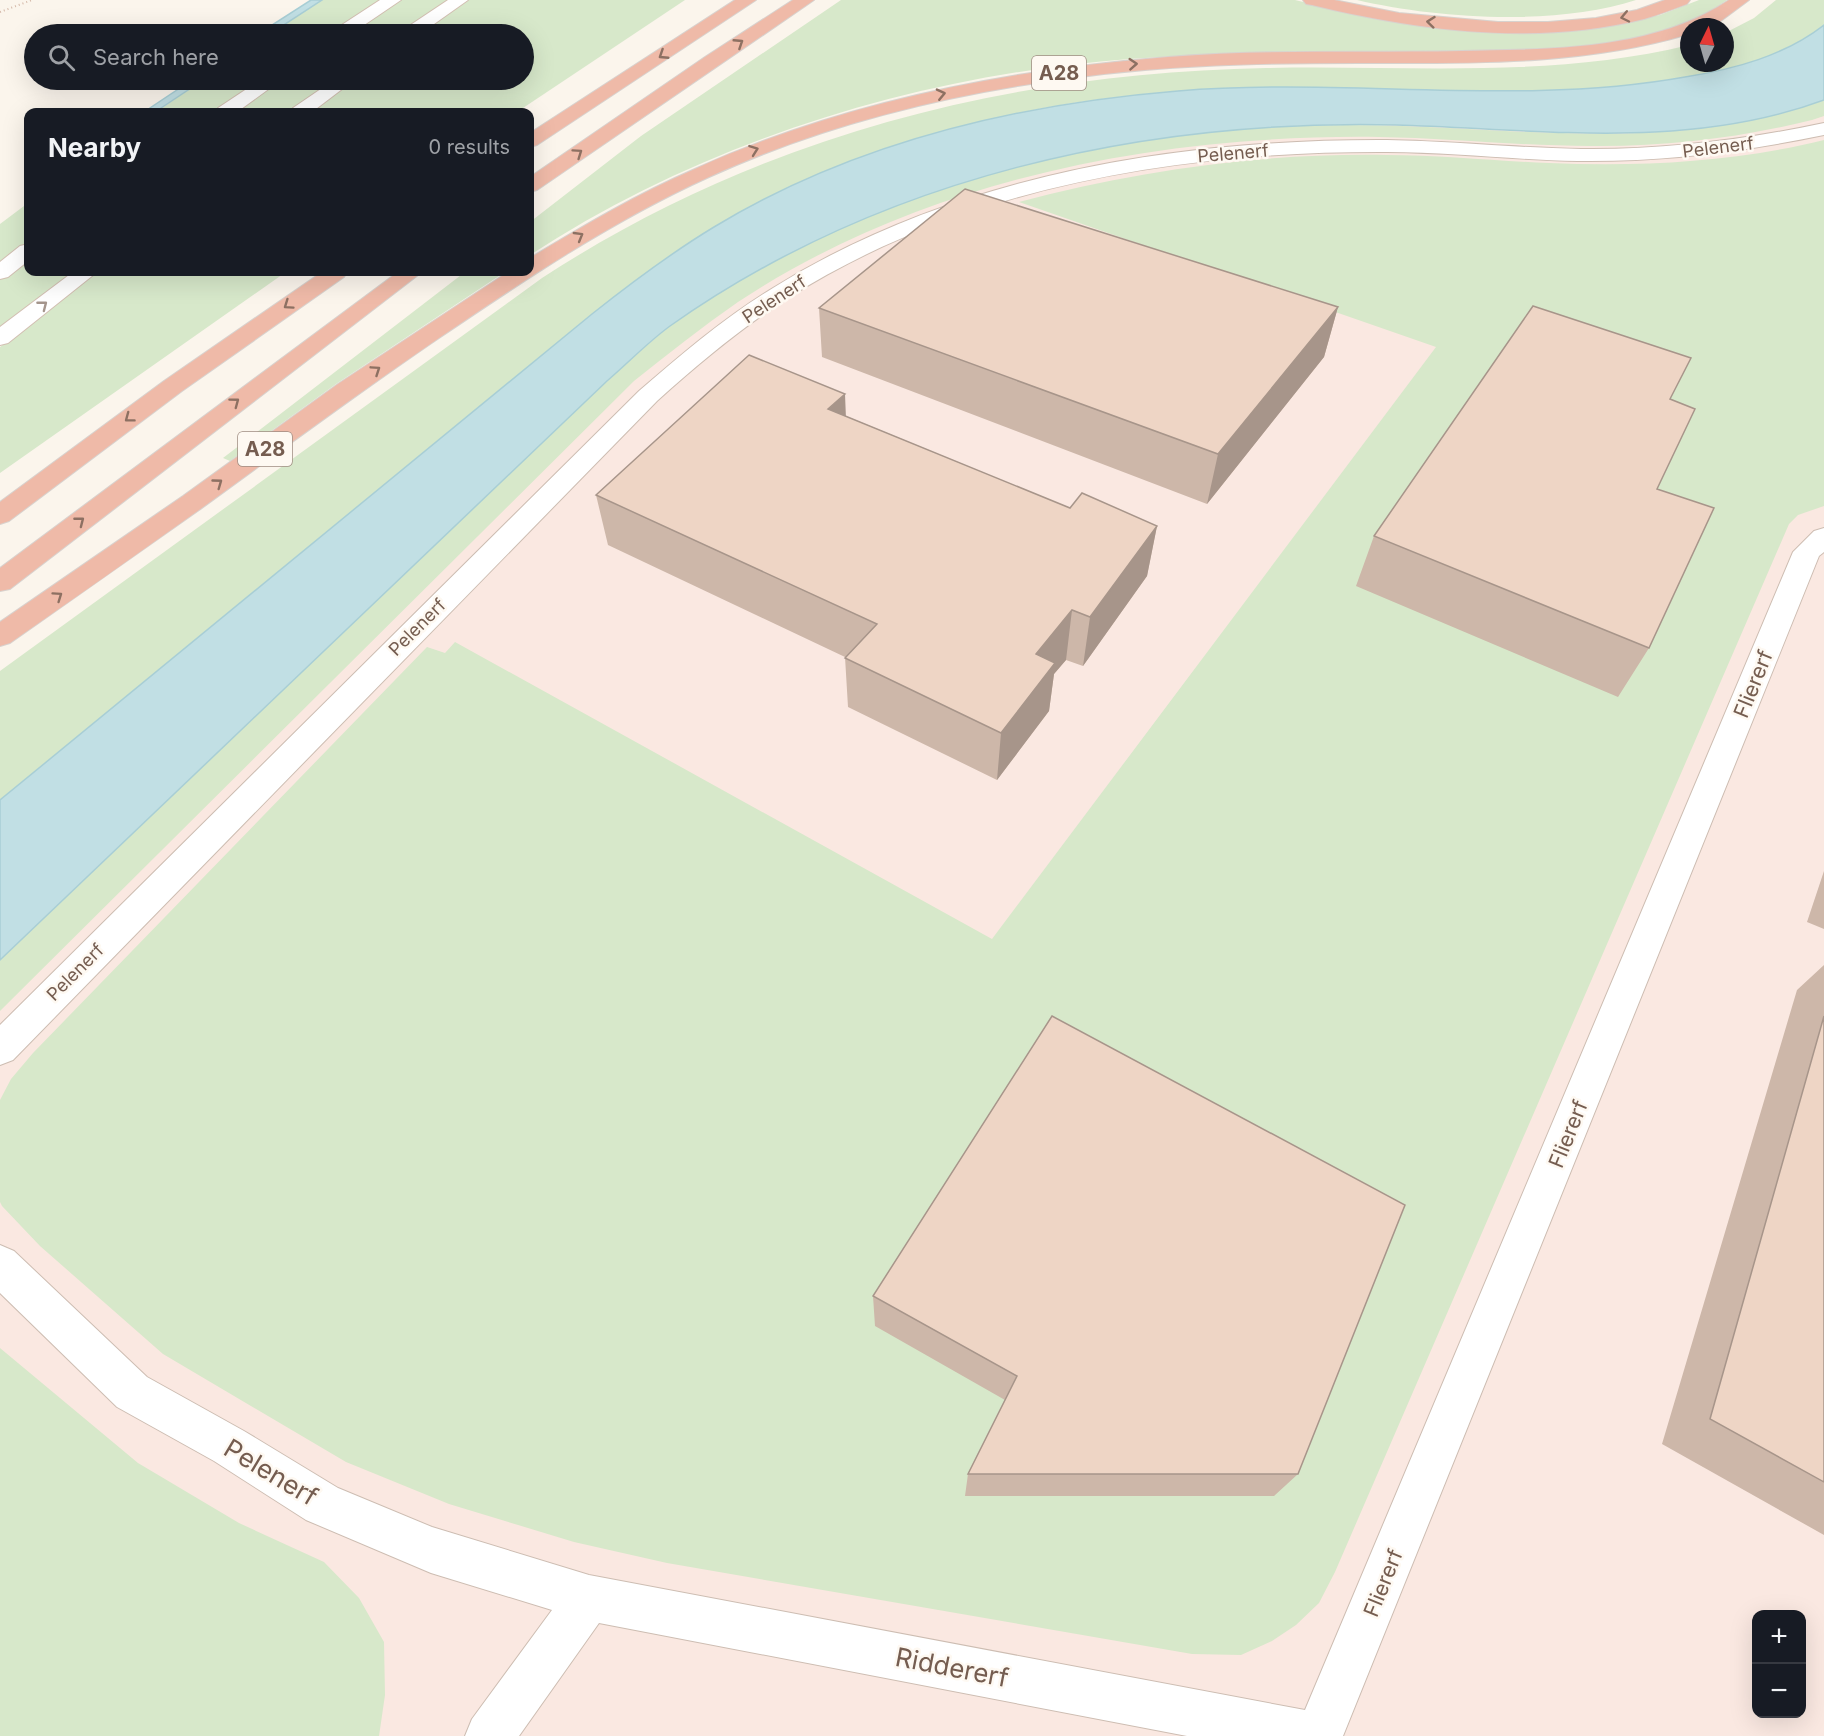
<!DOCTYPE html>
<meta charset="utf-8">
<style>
body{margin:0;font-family:Inter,sans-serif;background:#242831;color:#f1f3f6}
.controls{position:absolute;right:18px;bottom:18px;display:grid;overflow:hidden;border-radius:12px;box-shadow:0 6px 24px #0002}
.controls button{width:54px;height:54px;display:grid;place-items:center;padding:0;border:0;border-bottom:2px solid #363941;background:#171b24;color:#f1f3f6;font:30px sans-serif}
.compass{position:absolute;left:1680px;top:18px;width:54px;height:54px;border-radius:50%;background:#171b24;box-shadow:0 6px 24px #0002;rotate:5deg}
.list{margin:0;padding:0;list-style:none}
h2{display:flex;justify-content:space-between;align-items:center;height:78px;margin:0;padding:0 24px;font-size:26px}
h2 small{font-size:20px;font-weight:400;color:#9ea1a6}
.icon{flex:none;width:33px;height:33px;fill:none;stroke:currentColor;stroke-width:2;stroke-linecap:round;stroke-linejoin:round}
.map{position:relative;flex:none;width:1824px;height:1736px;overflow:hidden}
.search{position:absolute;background:#171b24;box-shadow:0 6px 24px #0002;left:24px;top:24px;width:510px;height:66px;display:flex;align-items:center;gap:15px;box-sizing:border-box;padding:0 21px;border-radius:33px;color:#9ea1a6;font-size:22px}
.panel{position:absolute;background:#171b24;box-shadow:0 6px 24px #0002;left:24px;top:108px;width:510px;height:168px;border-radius:12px}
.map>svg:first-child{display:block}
.commercial{fill:#fae8e1;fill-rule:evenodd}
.green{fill:#d7e8ca}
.water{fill:#c1dfe4;stroke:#a8ced5;stroke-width:1.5}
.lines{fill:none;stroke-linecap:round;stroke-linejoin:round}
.minor-casing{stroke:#cdbdb2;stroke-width:2}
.secondary-casing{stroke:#d2bfb2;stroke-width:2}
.motorway-casing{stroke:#d8d2ce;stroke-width:2}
.path{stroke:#d4b8a8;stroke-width:2;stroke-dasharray:1 3;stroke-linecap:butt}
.minor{fill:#fff;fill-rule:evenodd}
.secondary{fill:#fff;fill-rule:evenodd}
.motorway{fill:#efbaa8;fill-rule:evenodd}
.wall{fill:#cdb7a9}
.shaded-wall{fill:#a7958a}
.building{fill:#eed5c5;stroke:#a7958a;stroke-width:1.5}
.oneway{stroke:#8d7062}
.oneway2{stroke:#a5968d}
.labels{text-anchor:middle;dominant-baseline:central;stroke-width:5;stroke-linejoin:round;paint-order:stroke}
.far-street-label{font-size:18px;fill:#755d50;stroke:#fef9f2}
.shield{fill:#fef9f2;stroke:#9e8c81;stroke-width:1.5}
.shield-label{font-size:20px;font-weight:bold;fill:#755d50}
.street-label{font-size:21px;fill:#755d50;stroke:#fef9f2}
.near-street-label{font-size:26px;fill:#755d50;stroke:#fef9f2}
</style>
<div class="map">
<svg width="1824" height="1736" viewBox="0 0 1824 1736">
<rect width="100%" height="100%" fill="#fbf5ec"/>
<path class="commercial" d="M1824,83V1736H0V892L532,413L955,167ZM1756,1614H1802V1714H1756Z"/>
<path class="green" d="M322,0H382L330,34H270Z
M401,0H449L399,34H348Z
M469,0H685L517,112H308L355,80H524V34H418Z
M841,0H1295L1374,19L1451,29L1490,32L1600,27L1660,15L1699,0H1727C1648,59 1493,51 1398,52C1309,54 1219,53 1129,59C920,75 706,140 530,255V222L641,136Z
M1357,0H1636C1556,26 1438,19 1357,0Z
M1776,0H1824V25C1711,112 1466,90 1328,88C1262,87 1193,88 1127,96C1082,101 1036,108 992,119C949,130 906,149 863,164C831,175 795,183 765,199C703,230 647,272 592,314L0,800V671L542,278C760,136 1007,73 1266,68C1407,65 1551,79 1689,45V63H1725V33L1754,18Z
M203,80H263L214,112H156Z
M282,80H334L288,112H234Z
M1824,100V116L1812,120C1739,138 1665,147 1590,146C1520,146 1449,138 1379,137C1159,134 924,179 738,302C702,327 668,354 634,381L0,1011V960C139,828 277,695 416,562C472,508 528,454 586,401C612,377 638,352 665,330C706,297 764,264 811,241C922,187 1046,155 1168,137C1244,126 1324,123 1402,126C1542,131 1689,150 1824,100Z
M1824,140V506L1798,515L1789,524L1335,1572L1319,1603L1296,1625L1272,1641L1241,1655L1192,1654L667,1563L574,1542L449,1504L346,1462L163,1354L40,1246L2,1206L0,1202V1100L11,1079L33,1053L427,647L445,653L455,642L992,939L1436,347L1019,202C1139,170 1262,153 1386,155C1441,155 1495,161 1549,163C1641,167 1735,162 1824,140Z
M28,203V243L0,263V224Z
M28,259V272H73L0,327V280Z
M97,272H286L0,473V347Z
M465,272H505L336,384L230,461L223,458Z
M0,1348L138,1463L239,1523L324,1562L359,1598L384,1642L385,1695L379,1736H0Z"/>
<path class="water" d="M311,0H322L270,34H258Z
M1824,25V100C1687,151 1539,129 1396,125C1142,119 881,177 670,326C648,342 628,363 607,381L0,960V800L592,314C631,283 671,253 714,227C853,143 1017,104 1178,91C1347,77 1518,107 1685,77C1735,69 1784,56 1824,25Z
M192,80H203L155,112H144Z"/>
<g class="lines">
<defs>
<path id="minor" d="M1824,123V135C1743,152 1661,162 1578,161C1515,160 1451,152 1387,152C1181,151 964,186 788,298C741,328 698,364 657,401L13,1060L0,1065V1025L639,391C682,354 725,317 773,288C954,175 1177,139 1387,140C1452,141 1517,148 1581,149C1663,150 1744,140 1824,123Z
M1824,528V552L1819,556L1343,1736H1187L599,1623L519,1736H465L472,1719L552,1610L431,1573L306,1520L214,1461L117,1407L0,1293V1245L14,1251L147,1377L244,1431L338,1488L432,1527L589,1575L1305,1710L1793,552L1814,531Z"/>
<path id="secondary" d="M380,0H401L351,34H332L334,30Z
M448,0H468L420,34H401L403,30Z
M260,80H281L237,112H216L218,108Z
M334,80H354L312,112H291L293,108Z
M28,244V261L8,277L0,279V262L20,246Z
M73,272H97L8,343L0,345V327Z"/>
<path id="motorway" d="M735,0H756L537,145L530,147V133Z
M793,0H814L537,190L530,192V177L705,57Z
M1303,0H1334L1399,13L1498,22H1548L1596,18L1637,10L1665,0H1690L1687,4C1673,9 1658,15 1644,19C1535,46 1420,31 1312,5L1306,4Z
M1729,0H1749L1718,23L1707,27H1689V34C1582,66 1469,63 1359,63C1263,63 1168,65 1073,78C948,94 823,125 709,177C612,221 526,279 439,338C358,393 279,452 199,510C136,555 73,599 10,643L0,646V622L183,496L338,384L508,272H530V258C583,226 637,194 695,169C843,102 1006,70 1168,57C1266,49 1364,53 1462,51C1550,49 1653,51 1729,0Z
M322,272H347L344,277L182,391L9,521L0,524V502L164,381Z
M398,272H422L10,589L0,591V568Z"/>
</defs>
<use href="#minor" class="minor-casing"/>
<use href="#secondary" class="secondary-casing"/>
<use href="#motorway" class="motorway-casing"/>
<path class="path" d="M0,12L32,0"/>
<use href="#minor" class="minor"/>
<use href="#secondary" class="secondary"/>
<use href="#motorway" class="motorway"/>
</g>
<path class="wall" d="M1338,307L1324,357L1207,504L822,357L819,308Z
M1670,399L1657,489L1649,648L1618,697L1356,586L1374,536Z
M846,416L1070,508L1157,526L1147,576L1083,666L1066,660L1054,674L1049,711L997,780L848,707L845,657L608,545L596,495Z
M1824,871V929L1807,922Z
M1824,965V1535L1662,1444L1797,990Z
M873,1296L1298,1474L1274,1496H965L968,1474L1005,1400L875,1326Z"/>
<path class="shaded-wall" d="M1338,307L1324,357L1207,504L1218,454Z
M845,394L847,444L828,409Z
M1157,526L1147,576L1083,666L1090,617Z
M1072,610L1066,660L1054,674L1049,711L997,780L1001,733L1036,654Z"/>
<path class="building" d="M965,189L1338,307L1218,454L819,308Z
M1533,306L1691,358L1670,399L1695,409L1657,489L1714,508L1649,648L1374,536Z
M749,355L845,394L828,409L1070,508L1082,493L1157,526L1090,617L1072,610L1036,654L1055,663L1001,733L845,658L877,624L596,495Z
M1052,1016L1405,1205L1298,1474H968L1017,1376L873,1296Z
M1824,1016V1482L1710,1419Z"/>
<defs><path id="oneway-chevron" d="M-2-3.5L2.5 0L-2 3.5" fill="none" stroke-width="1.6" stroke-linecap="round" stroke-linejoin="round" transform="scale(1.5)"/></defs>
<g class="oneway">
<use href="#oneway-chevron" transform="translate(1625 17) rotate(168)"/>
<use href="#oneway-chevron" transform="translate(1431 22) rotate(-174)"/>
<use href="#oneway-chevron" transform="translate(739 43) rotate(-33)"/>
<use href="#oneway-chevron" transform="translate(663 55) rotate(147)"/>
<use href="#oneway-chevron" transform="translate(1133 64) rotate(-4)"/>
<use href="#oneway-chevron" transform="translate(941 94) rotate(-13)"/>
<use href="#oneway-chevron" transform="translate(754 150) rotate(-20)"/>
<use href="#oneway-chevron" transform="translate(578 153) rotate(-35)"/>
<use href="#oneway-chevron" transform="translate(579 236) rotate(-30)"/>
<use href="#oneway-chevron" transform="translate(288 305) rotate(145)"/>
<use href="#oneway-chevron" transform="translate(376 370) rotate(-34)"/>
<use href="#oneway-chevron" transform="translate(235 402) rotate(-37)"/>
<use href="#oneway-chevron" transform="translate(129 418) rotate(143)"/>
<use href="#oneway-chevron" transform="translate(218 483) rotate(-36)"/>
<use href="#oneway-chevron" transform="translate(80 521) rotate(-38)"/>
<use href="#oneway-chevron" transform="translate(58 596) rotate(-35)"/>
</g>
<use class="oneway2" href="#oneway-chevron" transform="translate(43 305) rotate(-38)"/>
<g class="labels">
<g class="far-street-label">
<text transform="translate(1718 147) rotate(-7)">Pelenerf</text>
<text transform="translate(1233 153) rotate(-5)">Pelenerf</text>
<text transform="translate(774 299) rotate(-33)">Pelenerf</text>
<text transform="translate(417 627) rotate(-45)">Pelenerf</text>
<text transform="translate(75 972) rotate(-45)">Pelenerf</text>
</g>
<g class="shield">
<rect x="1032" y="56" width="54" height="34" rx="4.5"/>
<rect x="238" y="432" width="54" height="34" rx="4.5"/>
</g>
<g class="shield-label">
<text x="1059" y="73">A28</text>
<text x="265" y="449">A28</text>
</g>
<g class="street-label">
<text transform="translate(1753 684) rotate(-68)">Fliererf</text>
<text transform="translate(1568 1134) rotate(-68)">Fliererf</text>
<text transform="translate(1383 1583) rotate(-68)">Fliererf</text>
</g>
<g class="near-street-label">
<text transform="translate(271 1472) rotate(31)">Pelenerf</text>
<text transform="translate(952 1667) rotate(11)">Riddererf</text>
</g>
</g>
</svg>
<div class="controls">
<button>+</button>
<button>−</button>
</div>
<svg class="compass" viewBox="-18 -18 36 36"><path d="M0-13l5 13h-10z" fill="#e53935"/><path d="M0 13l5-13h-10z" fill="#9ea1a6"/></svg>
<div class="search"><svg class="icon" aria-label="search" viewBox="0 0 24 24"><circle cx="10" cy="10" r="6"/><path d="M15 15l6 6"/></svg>Search here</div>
<section class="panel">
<h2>Nearby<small>0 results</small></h2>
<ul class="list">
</ul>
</section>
</div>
